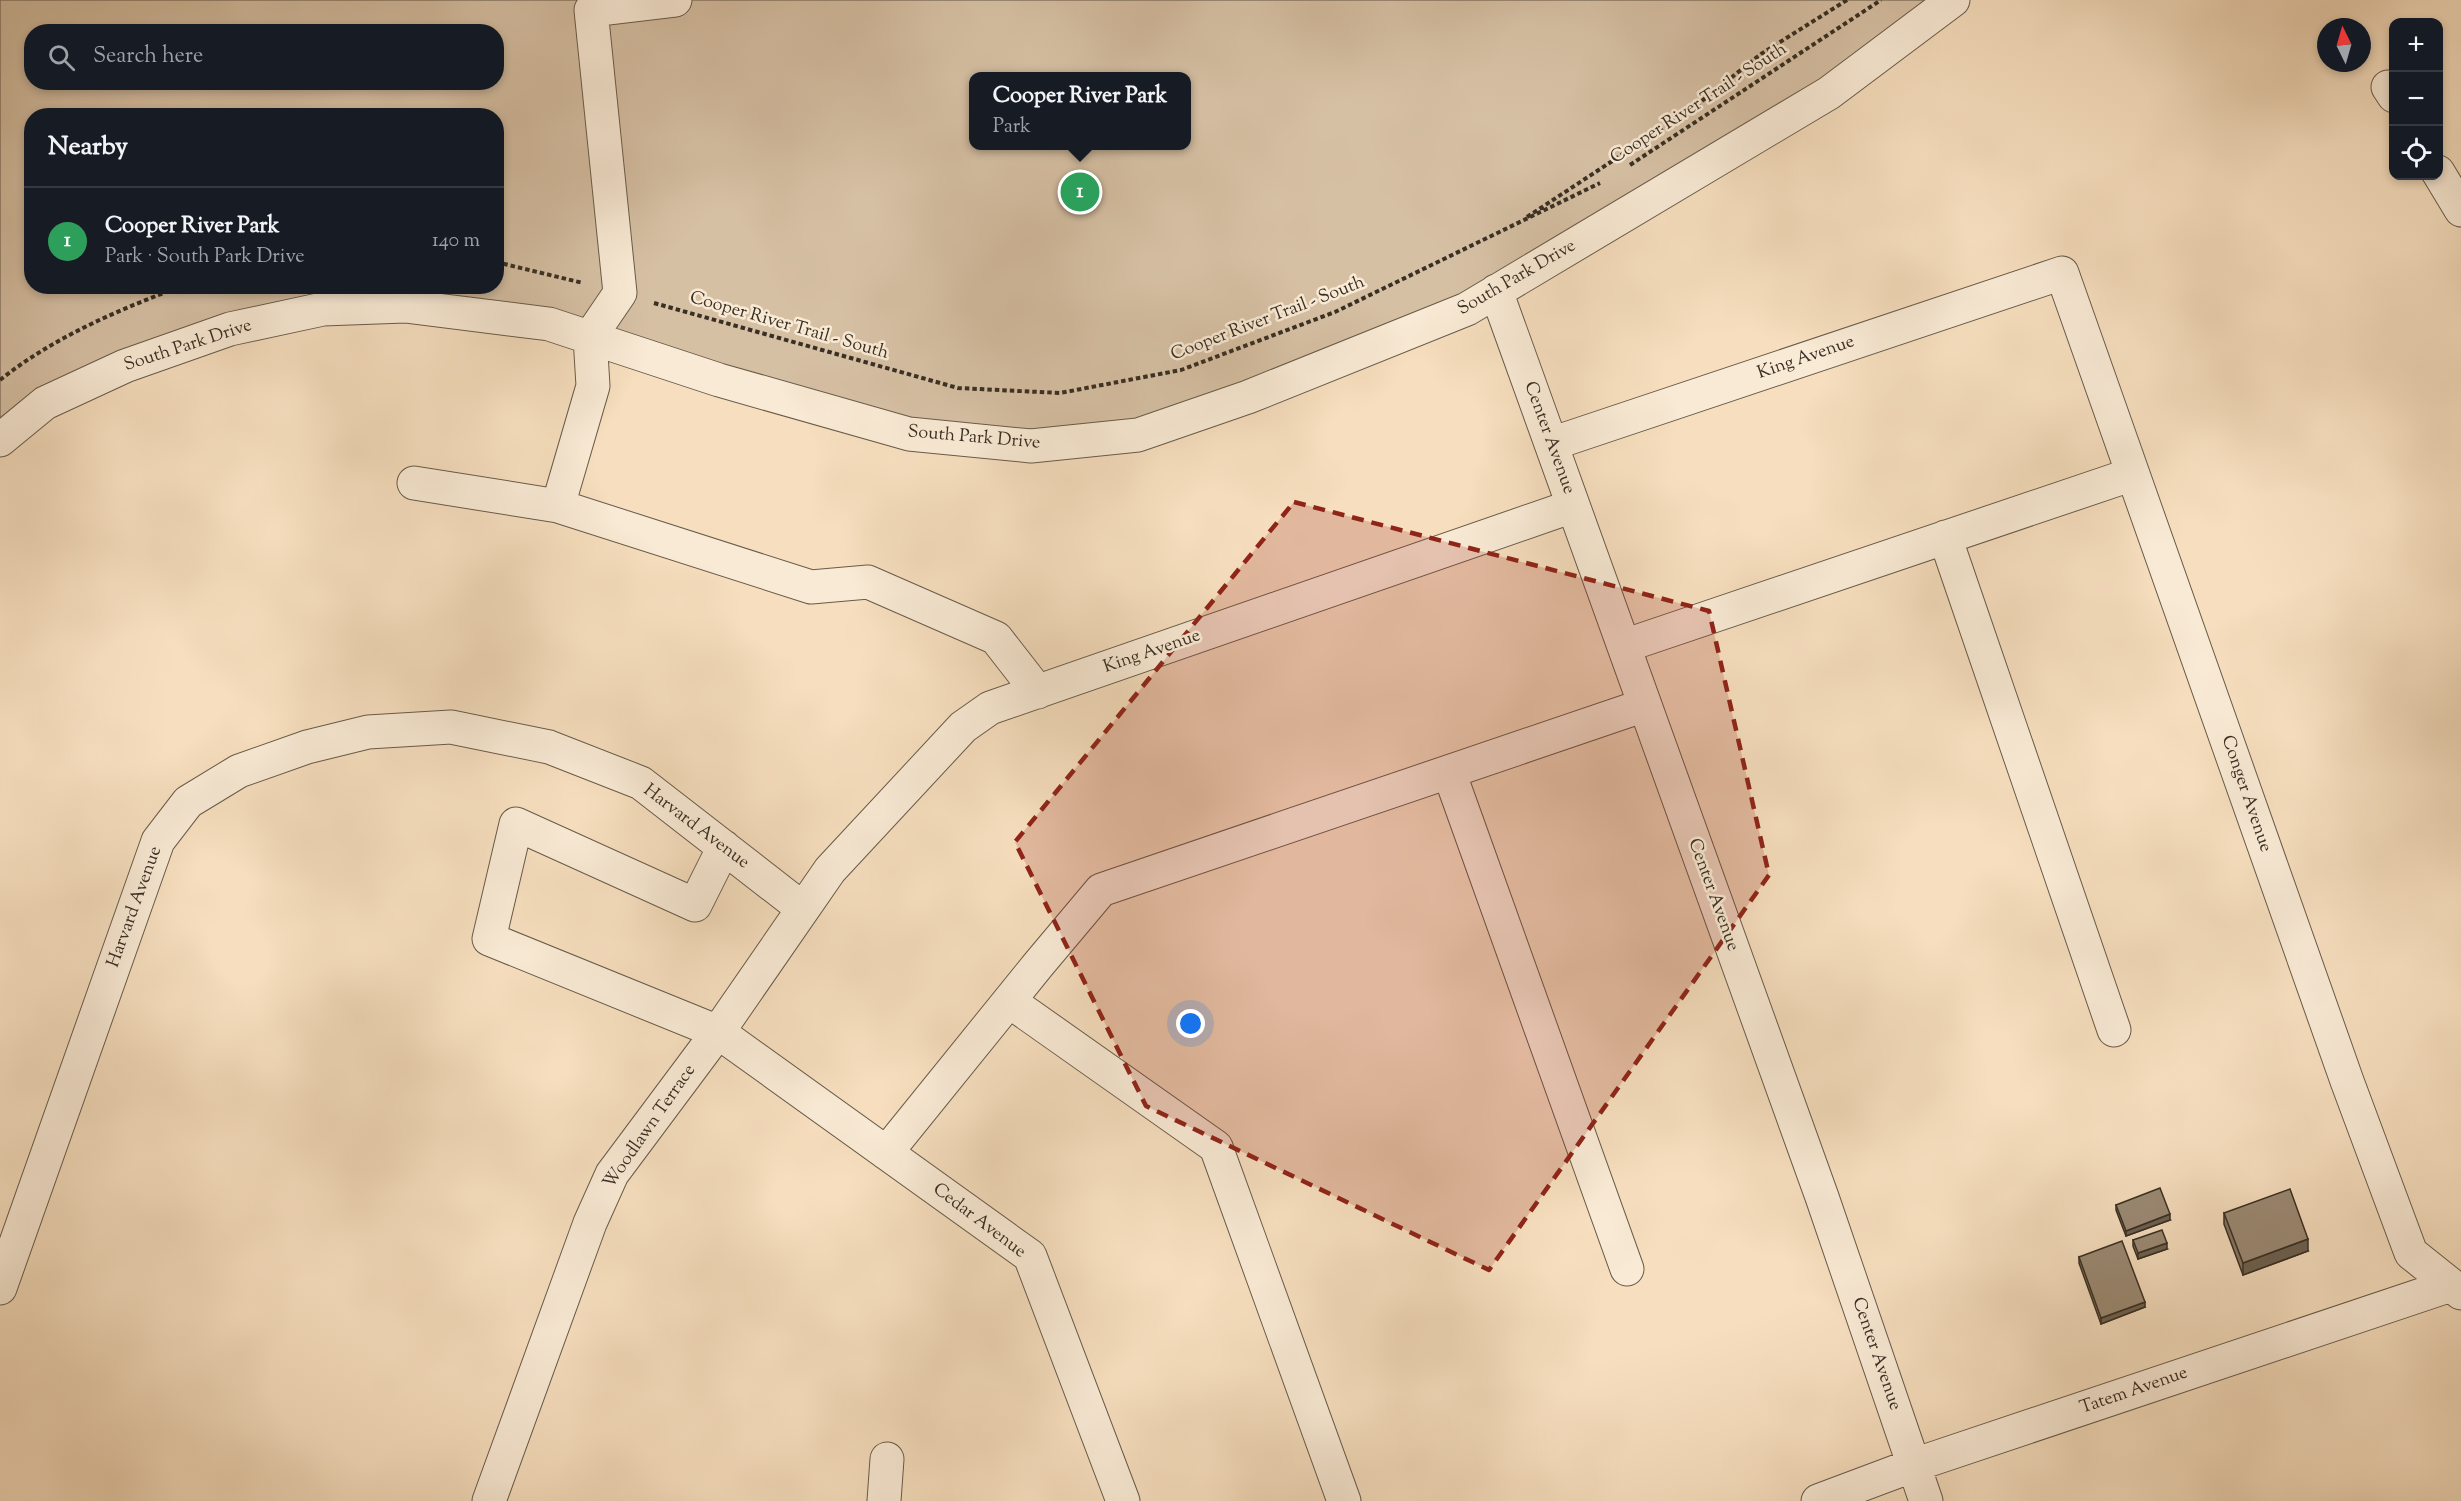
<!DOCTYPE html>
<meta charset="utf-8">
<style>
body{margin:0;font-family:"Sorts Mill Goudy",serif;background:#20242c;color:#f1f3f6}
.controls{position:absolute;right:18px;top:18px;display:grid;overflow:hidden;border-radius:12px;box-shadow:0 3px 9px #0003}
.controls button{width:54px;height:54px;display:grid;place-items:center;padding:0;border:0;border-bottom:2px solid #363941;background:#171b24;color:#f1f3f6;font:30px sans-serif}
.compass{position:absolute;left:2317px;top:18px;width:54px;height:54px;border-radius:50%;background:#171b24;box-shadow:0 3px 9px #0003;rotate:355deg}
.you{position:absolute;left:1191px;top:1024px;width:21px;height:21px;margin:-15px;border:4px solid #fff;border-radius:50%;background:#1a73e8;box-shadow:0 0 0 9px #1a73e833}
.badge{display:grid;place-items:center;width:39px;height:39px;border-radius:50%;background:#c59692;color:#fff;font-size:20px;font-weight:700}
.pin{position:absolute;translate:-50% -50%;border:3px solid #fff;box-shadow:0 2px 6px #0006}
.popup{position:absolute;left:969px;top:72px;width:222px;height:78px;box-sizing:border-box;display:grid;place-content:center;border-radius:12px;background:#171b24;filter:drop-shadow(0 2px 4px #0005);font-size:20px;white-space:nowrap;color:#9ea1a6}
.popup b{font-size:22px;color:#f1f3f6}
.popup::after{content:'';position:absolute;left:50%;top:100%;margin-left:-12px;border:12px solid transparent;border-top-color:#171b24}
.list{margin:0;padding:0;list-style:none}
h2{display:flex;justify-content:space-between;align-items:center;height:78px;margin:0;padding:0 24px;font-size:26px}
h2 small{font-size:20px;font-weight:400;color:#9ea1a6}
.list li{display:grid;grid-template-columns:39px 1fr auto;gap:18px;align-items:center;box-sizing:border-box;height:108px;padding:0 24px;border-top:2px solid #363941}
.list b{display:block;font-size:22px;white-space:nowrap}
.list p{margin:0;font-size:20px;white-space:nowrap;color:#9ea1a6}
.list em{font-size:20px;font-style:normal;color:#9ea1a6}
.icon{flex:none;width:33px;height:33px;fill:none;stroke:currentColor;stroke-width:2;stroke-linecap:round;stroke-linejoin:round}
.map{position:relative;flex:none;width:2461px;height:1501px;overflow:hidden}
.search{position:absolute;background:#171b24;box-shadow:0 3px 9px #0003;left:24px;top:24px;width:480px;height:66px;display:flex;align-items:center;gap:15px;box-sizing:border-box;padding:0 21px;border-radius:24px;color:#9ea1a6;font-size:22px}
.panel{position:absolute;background:#171b24;box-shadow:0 3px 9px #0003;left:24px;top:108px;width:480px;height:186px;border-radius:24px}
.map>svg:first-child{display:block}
.green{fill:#d6c0a4;stroke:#887864;stroke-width:1.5;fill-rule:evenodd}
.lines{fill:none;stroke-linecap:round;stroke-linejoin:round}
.minor-casing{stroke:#685b4a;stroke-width:35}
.path{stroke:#392f24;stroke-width:4;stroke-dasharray:4.5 3;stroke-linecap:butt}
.minor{stroke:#f9ead5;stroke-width:33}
.wall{fill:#857764;stroke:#392f24;stroke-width:1.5}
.shaded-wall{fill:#6c6151;stroke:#392f24;stroke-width:1.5}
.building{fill:#9b8a74;stroke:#392f24;stroke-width:1.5}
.marked{fill:#8f2418;fill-opacity:0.2;stroke:#8f2418;stroke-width:4.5;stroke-dasharray:12 8;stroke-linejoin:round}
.labels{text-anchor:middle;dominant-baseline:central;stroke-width:5;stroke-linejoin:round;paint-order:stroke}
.street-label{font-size:18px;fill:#392f24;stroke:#f9ead5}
</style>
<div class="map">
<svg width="2461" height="1501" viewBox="0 0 2461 1501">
<rect width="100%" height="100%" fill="#f6debe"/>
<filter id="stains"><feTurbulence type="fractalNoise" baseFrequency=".00333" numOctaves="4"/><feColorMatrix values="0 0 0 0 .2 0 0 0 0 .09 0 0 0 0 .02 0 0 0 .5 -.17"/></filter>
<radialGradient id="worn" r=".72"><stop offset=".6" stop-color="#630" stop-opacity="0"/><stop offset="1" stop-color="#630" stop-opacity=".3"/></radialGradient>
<path class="green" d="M0,0H1953L1467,309L1248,397L1031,446L719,380L409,306L230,329L0,440ZM32,32H496V82H32ZM974,76H1186V146H974ZM32,116H496V286H32Z"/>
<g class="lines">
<defs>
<path id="minor" d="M2388,87L2394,96
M2438,172L2461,210
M1496,291L1822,1197L1926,1501
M0,440L45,403L125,366L230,329L323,309L405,306L549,324L719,380L909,434L1031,446L1138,435L1248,397L1467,309L1829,93L1953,0
M1551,444L2062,273L2347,1081L2411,1253L2461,1293
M414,483L558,506L593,386L590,337L620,293L591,10L675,0
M558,506L811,587L868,582L996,638L1038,692
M1945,537L2114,1030
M1624,646L2133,474
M1449,772L1627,1269
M724,847L695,905L516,824L489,939L718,1032L1030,1256L1123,1501
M1009,1001L1216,1147L1344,1501
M886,1153L1038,965L1101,890L1645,705
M0,1288L158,841L188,802L239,771L307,747L368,732L451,727L549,747L641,783L802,908
M489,1501L590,1223L612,1174L718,1032L830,870L963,727L990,708L1573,506
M884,1501L887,1459
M1818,1501L1914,1465L2451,1285"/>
</defs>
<use href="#minor" class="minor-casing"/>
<path class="path" d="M1630,165L1881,0
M1527,217L1693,108L1761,54L1847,0
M496,262L583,283
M654,303L958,388L1060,393L1181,370L1335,312L1600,183
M0,380C54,337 118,310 182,286"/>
<use href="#minor" class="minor"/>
</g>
<path class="wall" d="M2116,1205L2170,1220L2126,1236L2116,1210Z
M2224,1213L2308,1251L2243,1275L2224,1224Z
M2133,1240L2167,1249L2138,1259L2133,1246Z
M2079,1257L2145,1307L2101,1324L2079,1263Z"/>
<path class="shaded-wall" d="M2170,1214V1220L2126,1236V1231Z
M2308,1239V1251L2243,1275V1263Z
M2167,1243V1249L2138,1259V1253Z
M2145,1302V1307L2101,1324V1318Z"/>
<path class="building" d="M2160,1188L2170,1214L2126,1231L2116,1205Z
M2290,1189L2308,1239L2243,1263L2224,1213Z
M2162,1230L2167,1243L2138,1253L2133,1240Z
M2122,1241L2145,1302L2101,1318L2079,1257Z"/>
<path class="marked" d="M1294,502L1709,611L1769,875L1489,1270L1146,1106L1015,842Z"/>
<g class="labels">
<g class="street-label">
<text transform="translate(1699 104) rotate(-33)">Cooper River Trail - South</text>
<text transform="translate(1517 278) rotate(-30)">South Park Drive</text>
<text transform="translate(1268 319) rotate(-21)">Cooper River Trail - South</text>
<text transform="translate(789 326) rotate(16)">Cooper River Trail - South</text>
<text transform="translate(188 346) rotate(-18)">South Park Drive</text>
<text transform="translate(1806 358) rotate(-19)">King Avenue</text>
<text transform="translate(974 438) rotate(5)">South Park Drive</text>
<text transform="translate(1549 438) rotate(70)">Center Avenue</text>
<text transform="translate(1152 652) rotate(-19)">King Avenue</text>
<text transform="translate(2246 794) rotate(71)">Conger Avenue</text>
<text transform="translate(696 827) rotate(37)">Harvard Avenue</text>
<text transform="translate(1713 895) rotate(70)">Center Avenue</text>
<text transform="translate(135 907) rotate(-70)">Harvard Avenue</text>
<text transform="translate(650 1127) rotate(-55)">Woodlawn Terrace</text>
<text transform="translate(979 1221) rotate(37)">Cedar Avenue</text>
<text transform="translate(1876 1354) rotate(71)">Center Avenue</text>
<text transform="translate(2134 1391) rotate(-19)">Tatem Avenue</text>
</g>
</g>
<rect width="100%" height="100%" filter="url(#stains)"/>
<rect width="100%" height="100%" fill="url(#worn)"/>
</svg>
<div class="controls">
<button>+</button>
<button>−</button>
<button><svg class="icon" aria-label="locate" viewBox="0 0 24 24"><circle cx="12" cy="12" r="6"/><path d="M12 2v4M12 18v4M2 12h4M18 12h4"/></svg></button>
</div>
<svg class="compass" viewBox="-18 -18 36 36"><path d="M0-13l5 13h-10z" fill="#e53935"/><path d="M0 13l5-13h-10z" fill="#9ea1a6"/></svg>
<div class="you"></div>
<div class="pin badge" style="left:1080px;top:192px;background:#2e9e5b">1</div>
<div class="popup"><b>Cooper River Park</b>Park</div>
<div class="search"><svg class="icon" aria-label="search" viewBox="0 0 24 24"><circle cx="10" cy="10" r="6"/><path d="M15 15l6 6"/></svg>Search here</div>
<section class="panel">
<h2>Nearby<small></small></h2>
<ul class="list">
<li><span class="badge" style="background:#2e9e5b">1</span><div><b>Cooper River Park</b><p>Park · South Park Drive</p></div><em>140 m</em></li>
</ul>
</section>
</div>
